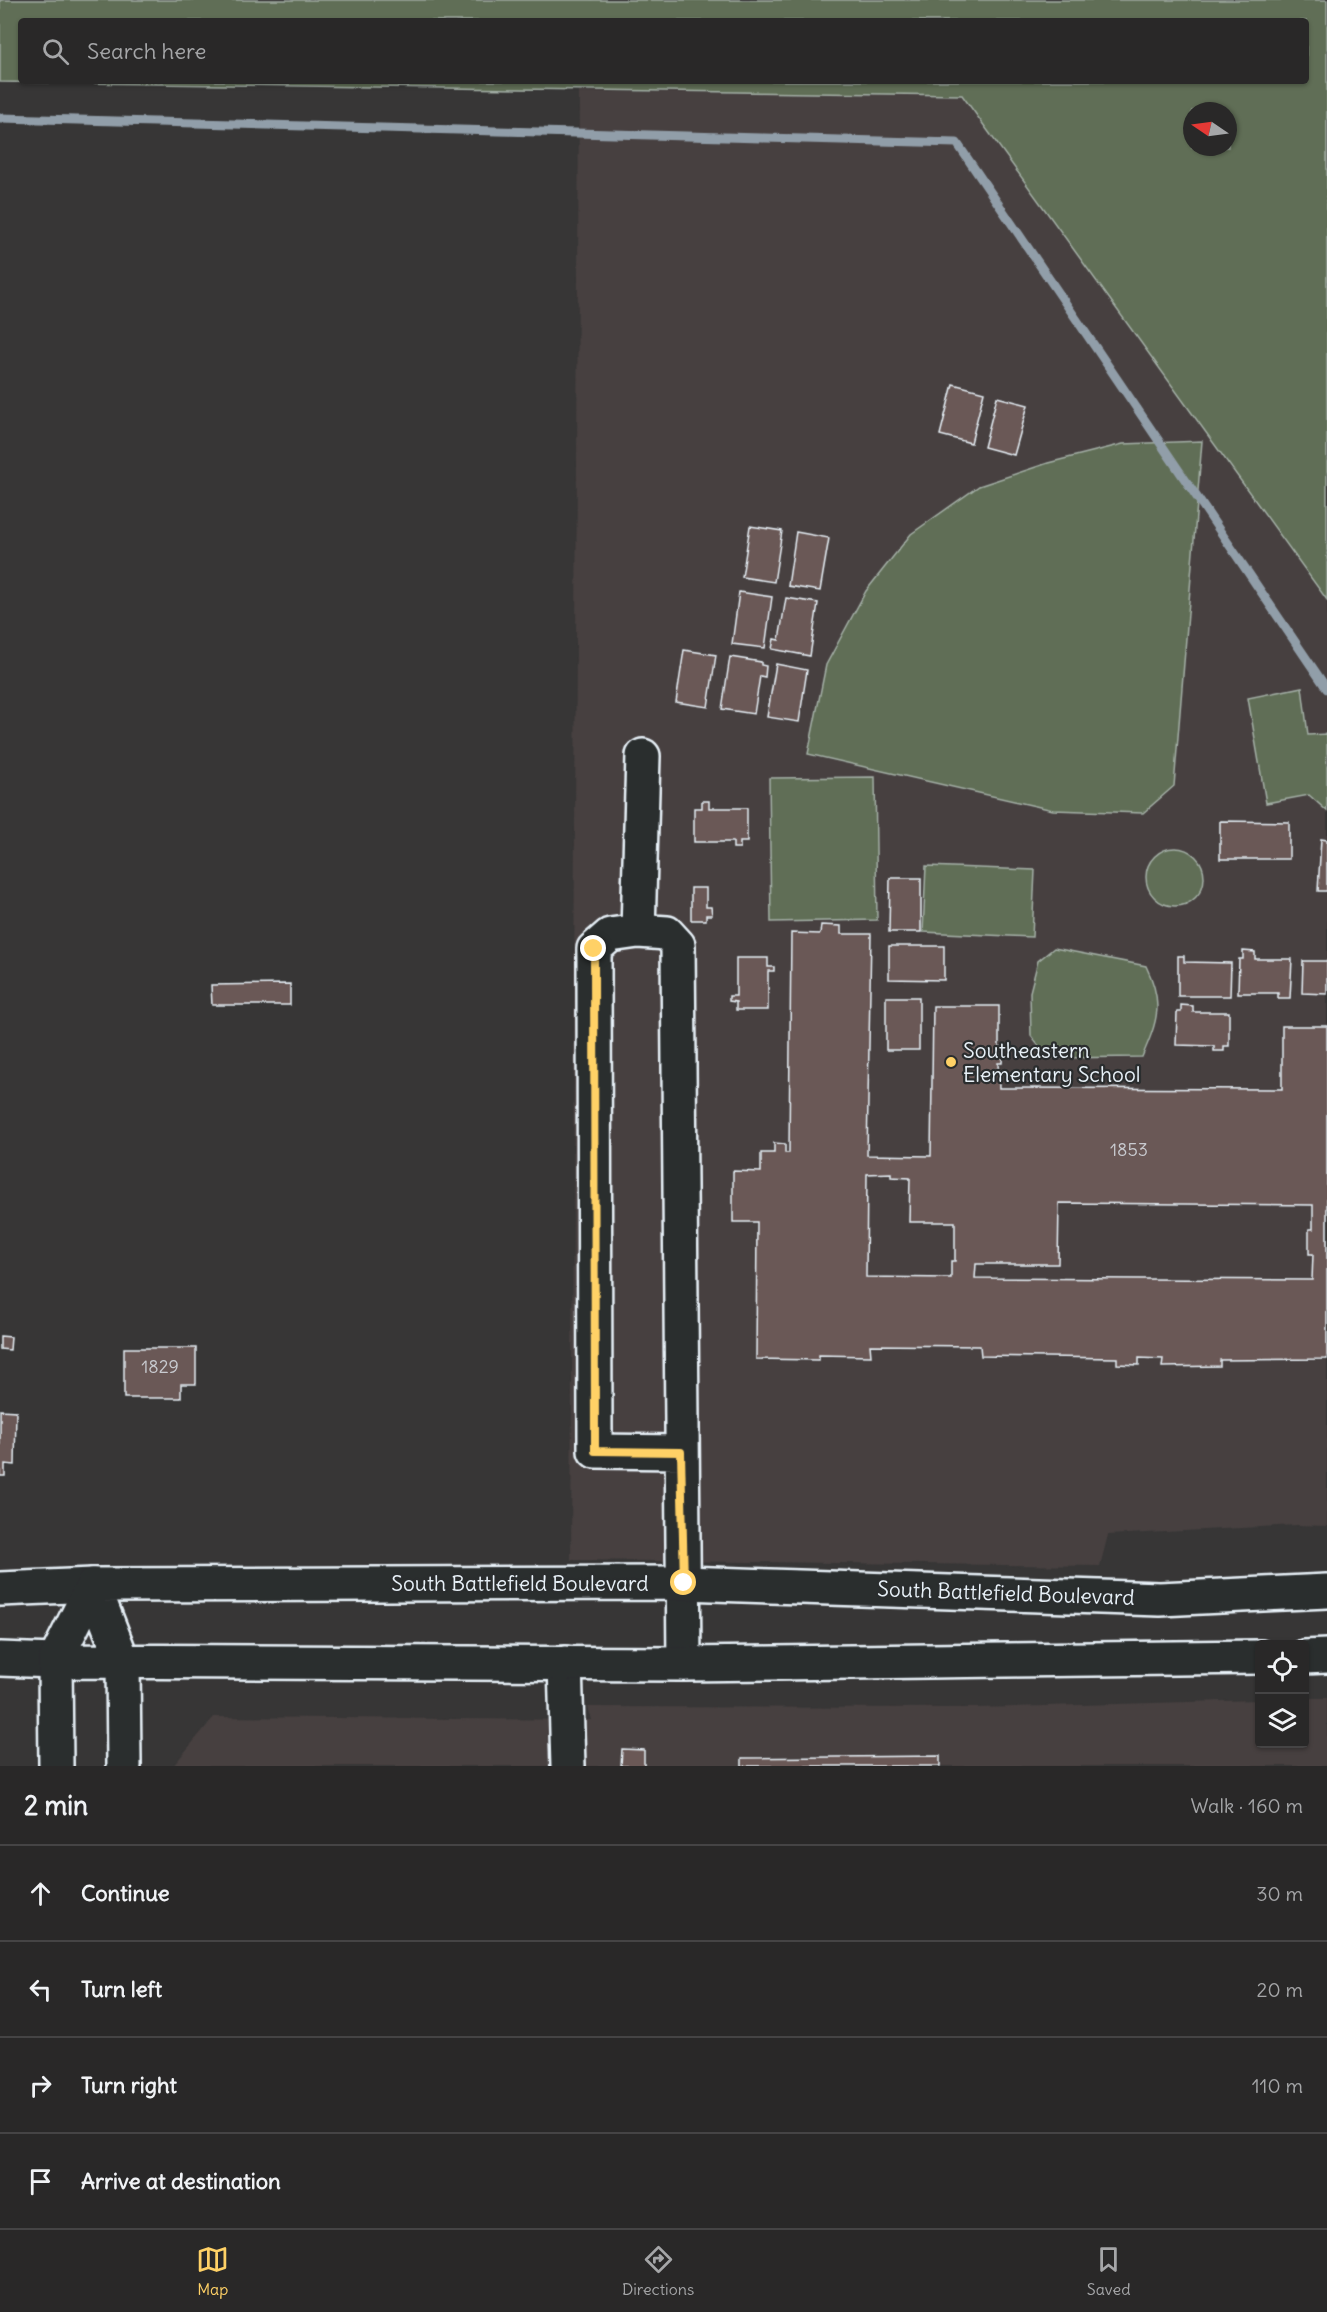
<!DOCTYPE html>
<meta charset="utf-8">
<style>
body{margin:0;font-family:Delius,sans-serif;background:#313030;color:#f1f3f6}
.controls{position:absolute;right:18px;bottom:18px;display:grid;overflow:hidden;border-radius:6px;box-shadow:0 2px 4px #0004}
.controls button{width:54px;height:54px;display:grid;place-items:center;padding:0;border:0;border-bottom:2px solid #454445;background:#292828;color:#f1f3f6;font:30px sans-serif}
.compass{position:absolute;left:1183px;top:102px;width:54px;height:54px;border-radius:50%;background:#292828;box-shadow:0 2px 4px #0004;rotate:283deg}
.stop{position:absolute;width:18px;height:18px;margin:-14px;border:4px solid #ffd166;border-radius:50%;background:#fff}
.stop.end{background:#ffd166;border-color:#fff;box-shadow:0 2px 6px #0008}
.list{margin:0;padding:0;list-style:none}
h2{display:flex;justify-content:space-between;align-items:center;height:78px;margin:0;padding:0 24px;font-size:26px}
h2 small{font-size:20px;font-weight:400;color:#a5a6a8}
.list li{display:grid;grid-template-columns:39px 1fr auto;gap:18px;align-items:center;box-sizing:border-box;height:96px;padding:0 24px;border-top:2px solid #454445}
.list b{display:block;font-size:22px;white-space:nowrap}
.list em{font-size:20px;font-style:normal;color:#a5a6a8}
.icon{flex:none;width:33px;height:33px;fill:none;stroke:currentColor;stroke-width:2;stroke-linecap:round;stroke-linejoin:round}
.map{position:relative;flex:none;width:1327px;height:1766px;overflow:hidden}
.search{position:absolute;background:#292828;box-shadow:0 2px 4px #0004;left:18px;right:18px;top:18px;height:66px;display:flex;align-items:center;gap:15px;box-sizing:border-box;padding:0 21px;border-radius:6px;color:#a5a6a8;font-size:22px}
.sheet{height:462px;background:#292828}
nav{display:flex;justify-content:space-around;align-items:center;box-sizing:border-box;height:84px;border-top:2px solid #454445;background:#292828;font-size:16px;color:#a5a6a8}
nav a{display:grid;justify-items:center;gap:3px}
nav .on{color:#ffd166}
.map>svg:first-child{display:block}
.built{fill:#474040}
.green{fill:#616e56;stroke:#a4b0a7;stroke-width:1.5;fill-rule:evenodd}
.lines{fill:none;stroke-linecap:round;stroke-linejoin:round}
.stream{stroke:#919ea9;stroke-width:9}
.building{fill:#6b5956;stroke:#e8f1f8;stroke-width:1.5;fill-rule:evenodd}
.minor-casing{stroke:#e8f1f8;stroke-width:38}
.major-casing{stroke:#e8f1f8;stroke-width:38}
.highway-casing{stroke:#e8f1f8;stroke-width:38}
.minor{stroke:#2a2d2e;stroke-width:33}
.major{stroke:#2a2d2e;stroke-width:33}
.highway{stroke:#2a2d2e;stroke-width:33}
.route{stroke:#ffd166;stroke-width:8}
.poi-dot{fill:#ffd166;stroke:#2a2d2e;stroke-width:2}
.labels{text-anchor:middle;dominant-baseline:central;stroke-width:4.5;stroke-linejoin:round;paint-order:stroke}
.number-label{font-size:18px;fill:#c9cbd0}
.poi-label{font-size:21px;fill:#e8f1f8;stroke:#2a2d2e;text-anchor:start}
.street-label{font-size:21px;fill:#e8f1f8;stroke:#2a2d2e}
</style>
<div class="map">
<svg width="1327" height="1766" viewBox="0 0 1327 1766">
<rect width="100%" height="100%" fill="#373636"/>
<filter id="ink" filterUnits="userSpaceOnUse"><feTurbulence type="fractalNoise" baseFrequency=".0167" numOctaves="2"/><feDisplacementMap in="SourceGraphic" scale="12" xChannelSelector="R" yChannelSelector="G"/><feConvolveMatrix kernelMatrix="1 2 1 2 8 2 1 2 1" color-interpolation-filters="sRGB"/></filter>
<g filter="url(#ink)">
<path class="built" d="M579,91L962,95L1327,600V1526L1297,1525L1108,1535L1100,1566L571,1560Z
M1305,1698H1327V1766H173L214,1717L592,1720L588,1707L977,1708L1259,1700L1260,1744H1304Z"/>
<path class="green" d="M0,0H1327V600L962,95L0,82ZM21,21H1306V81H21ZM1192,111H1228V147H1192Z
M1202,441L1174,786L1143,813L1053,810L808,754L826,665L866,591L911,534L979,486L1048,463L1123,444Z
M1302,687L1308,735L1327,734V811L1309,795L1266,803L1248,698Z
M875,777L877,920L771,922L769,778Z
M1146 877a29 29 0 1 1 58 0a29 29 0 1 1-58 0Z
M926,866L1035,870L1032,937L923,932Z
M1054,948L1146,966C1164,1003 1158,1020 1142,1057L1048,1058L1031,1036L1030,992L1038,961Z"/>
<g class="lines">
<path class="stream" d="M0,118L957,143L1327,689"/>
</g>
<path class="building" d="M953,384L984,392L971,443L940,435Z
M997,397L1028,405L1014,455L984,447Z
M750,526L782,531L774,582L742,577Z
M796,532L829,538L820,591L788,586Z
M739,592L772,597L765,648L732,644Z
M786,598L818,603L810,656L772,649L774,639L779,640Z
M684,650L716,655L708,707L676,702Z
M730,657L761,662V665L766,666L765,677L760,676L754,714L722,709Z
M776,664L807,670L799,722L767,717Z
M702,801H709V808H747V842H740V848H733V842H694V808H702Z
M1220,821L1289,822V859H1220Z
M1321,839L1327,840V891H1318Z
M890,878H921V932H889Z
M691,888H706V907H711L712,915H706V920H691Z
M821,925L841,926V934H871L867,1155L931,1156L933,1006H999V1047H1003L1002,1063H998L999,1088L1282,1089V1026H1327V1359L1220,1360V1366L1162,1367L1163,1359L1139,1358V1365L1117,1364V1358L981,1356L980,1346L870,1345L871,1356L819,1355V1360L756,1359L757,1222H733V1171L761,1172V1153H774V1143L785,1144V1153H789L791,933L820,934ZM891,1173V1177L910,1178L909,1222H955V1261H951V1278L866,1277L867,1174ZM1059,1203L1313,1205V1229H1309V1254H1313L1312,1280L975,1278L976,1264H1058Z
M889,946H944V980L889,979Z
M1243,951L1255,952V959H1292L1290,998H1278V993H1238L1239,959H1243Z
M1178,956H1184V962L1231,963L1230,996H1178Z
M736,958H768V967H774V971H768V1010H736V1002L729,1001V996H736Z
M1303,961H1327V994L1302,993Z
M290,984V1005H212L211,985Z
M886,997H919V1050H886Z
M1181,1005L1193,1006V1012H1229V1046H1224V1051H1214V1046L1176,1045L1177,1012H1181Z
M0,1336L11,1337L10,1350L0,1349Z
M124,1348H196V1384H181V1398H124Z
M0,1410L16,1411L15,1465L5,1464V1476H0Z
M622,1749L644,1750V1766H621Z
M940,1756V1766H742V1758Z"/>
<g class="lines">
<defs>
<path id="minor" d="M638,931L643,756
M681,1452L595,1451L594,949L610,935L638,931L667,933L678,945L684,1664
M565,1663L568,1766"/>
<path id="major" d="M0,1589L93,1585
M0,1659L55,1661"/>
<path id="highway" d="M93,1585L684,1583L1160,1599L1327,1591
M93,1585L123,1662L124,1766
M1304,1657L1327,1656
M55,1661L684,1664L1260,1657
M56,1766L55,1661L93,1585"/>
</defs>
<use href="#minor" class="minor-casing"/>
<use href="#major" class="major-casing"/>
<use href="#highway" class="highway-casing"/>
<use href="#minor" class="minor"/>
<use href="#major" class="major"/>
<use href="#highway" class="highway"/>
</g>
</g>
<g class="lines" filter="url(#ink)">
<path class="route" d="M594,949L595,1451L681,1452L684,1583"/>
</g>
<circle class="poi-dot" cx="951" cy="1062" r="6"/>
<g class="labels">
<g class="number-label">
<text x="1129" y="1149">1853</text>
<text x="160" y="1366">1829</text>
</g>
<g class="poi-label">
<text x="963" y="1050">Southeastern<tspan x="963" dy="24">Elementary School</tspan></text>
</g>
<g class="street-label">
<text x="520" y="1583">South Battlefield Boulevard</text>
<text transform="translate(1006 1593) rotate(2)">South Battlefield Boulevard</text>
</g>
</g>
</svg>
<div class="controls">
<button><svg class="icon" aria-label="locate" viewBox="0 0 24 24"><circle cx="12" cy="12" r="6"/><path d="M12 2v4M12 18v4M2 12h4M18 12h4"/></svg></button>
<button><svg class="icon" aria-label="layers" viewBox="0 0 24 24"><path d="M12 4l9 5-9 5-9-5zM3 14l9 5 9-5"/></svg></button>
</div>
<svg class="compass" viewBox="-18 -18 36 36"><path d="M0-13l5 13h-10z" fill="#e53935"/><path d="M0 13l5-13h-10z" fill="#a5a6a8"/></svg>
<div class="stop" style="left:684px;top:1583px"></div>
<div class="stop end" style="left:594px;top:949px"></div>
<div class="search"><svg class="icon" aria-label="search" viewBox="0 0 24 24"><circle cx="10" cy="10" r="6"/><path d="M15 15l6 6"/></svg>Search here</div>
</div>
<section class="sheet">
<h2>2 min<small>Walk · 160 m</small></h2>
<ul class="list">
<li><svg class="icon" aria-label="ahead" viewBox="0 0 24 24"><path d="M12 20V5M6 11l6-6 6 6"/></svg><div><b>Continue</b></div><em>30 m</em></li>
<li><svg class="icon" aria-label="left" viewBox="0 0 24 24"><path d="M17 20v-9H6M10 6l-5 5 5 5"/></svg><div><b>Turn left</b></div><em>20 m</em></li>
<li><svg class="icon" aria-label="right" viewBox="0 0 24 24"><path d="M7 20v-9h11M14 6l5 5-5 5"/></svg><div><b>Turn right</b></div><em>110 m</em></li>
<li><svg class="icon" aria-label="arrive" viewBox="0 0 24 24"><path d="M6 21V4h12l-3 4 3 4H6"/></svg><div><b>Arrive at destination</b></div></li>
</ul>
</section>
<nav>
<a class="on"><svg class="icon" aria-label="map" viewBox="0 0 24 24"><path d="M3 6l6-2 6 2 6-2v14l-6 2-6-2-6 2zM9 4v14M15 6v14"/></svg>Map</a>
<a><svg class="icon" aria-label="directions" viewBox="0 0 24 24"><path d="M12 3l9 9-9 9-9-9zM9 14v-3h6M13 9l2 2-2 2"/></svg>Directions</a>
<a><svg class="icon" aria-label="saved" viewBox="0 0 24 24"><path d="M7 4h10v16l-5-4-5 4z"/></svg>Saved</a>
</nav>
